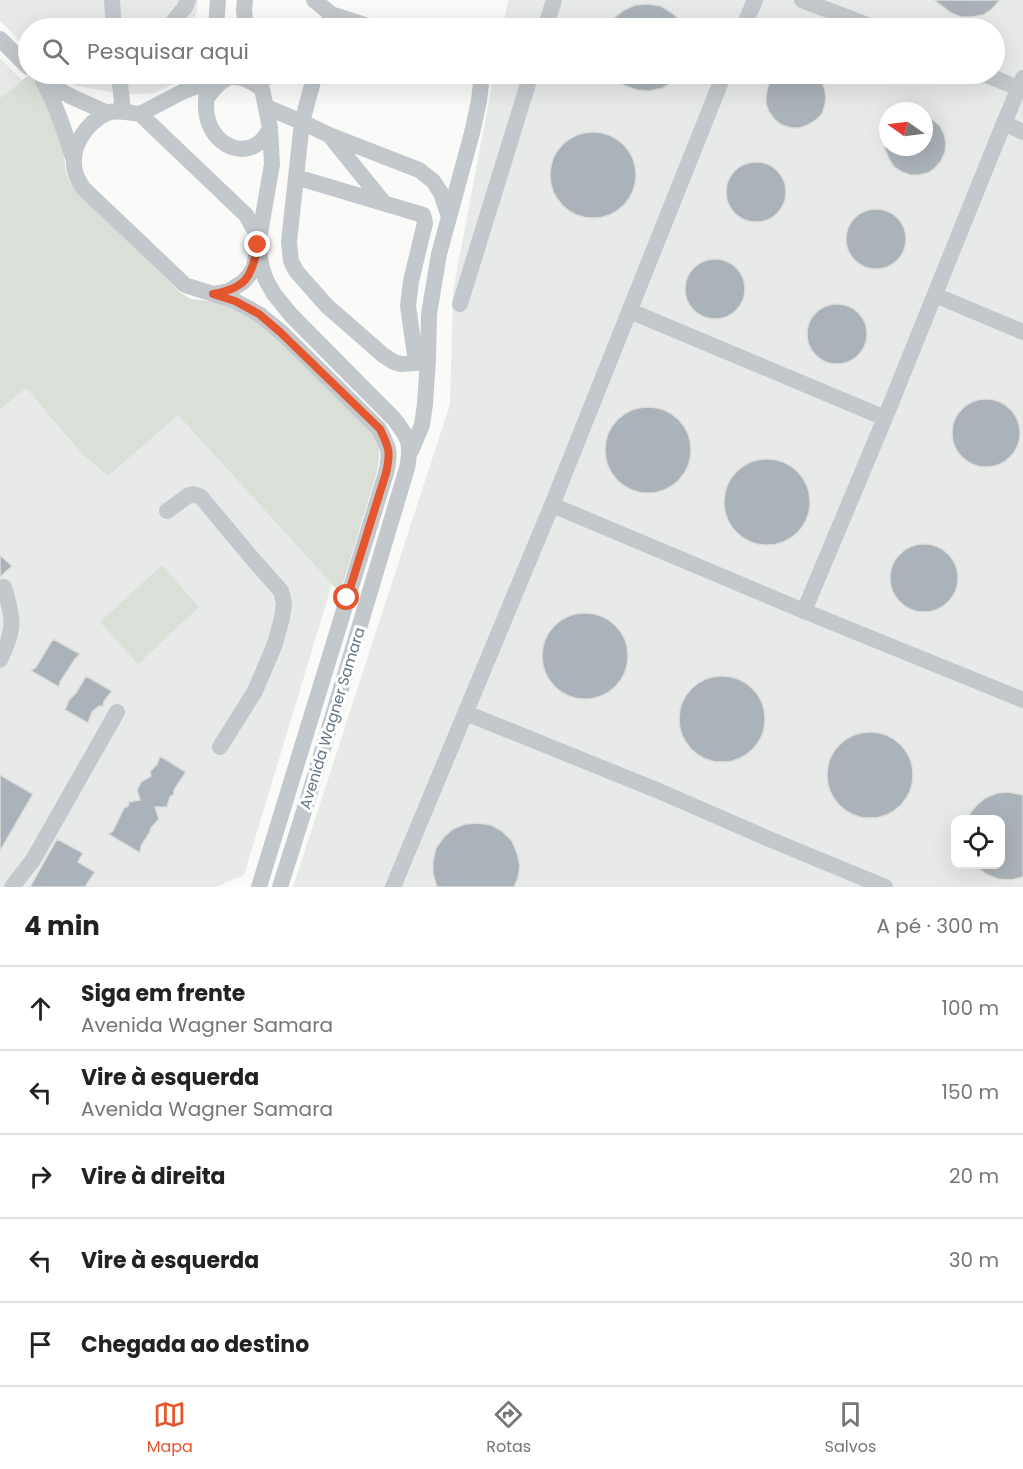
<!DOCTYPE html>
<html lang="pt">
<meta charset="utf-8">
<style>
body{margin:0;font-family:Poppins,sans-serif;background:#f2f2f2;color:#222}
.controls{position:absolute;right:18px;bottom:18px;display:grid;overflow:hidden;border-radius:12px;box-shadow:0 6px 24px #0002}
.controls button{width:54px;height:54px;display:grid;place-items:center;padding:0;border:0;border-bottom:2px solid #e0e0e0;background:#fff;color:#222;font:30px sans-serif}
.compass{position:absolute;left:879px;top:102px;width:54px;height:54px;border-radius:50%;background:#fff;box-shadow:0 6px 24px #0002;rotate:284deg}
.stop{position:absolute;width:18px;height:18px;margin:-14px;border:4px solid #e4572e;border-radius:50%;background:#fff}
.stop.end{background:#e4572e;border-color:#fff;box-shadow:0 2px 6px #0008}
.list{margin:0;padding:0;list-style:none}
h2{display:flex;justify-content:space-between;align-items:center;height:78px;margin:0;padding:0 24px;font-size:26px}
h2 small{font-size:20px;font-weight:400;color:#767676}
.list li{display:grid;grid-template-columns:39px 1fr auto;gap:18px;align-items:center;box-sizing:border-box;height:84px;padding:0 24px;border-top:2px solid #e0e0e0}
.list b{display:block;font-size:22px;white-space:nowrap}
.list p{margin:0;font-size:20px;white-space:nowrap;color:#767676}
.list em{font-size:20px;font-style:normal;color:#767676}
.icon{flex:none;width:33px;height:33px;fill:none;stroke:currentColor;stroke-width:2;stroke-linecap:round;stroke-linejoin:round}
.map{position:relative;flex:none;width:1023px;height:887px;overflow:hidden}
.search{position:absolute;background:#fff;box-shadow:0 6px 24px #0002;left:18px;right:18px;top:18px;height:66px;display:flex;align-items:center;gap:15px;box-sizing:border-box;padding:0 21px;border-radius:33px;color:#767676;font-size:22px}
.sheet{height:498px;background:#fff}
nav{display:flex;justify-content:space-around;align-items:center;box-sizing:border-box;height:84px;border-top:2px solid #e0e0e0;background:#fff;font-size:16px;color:#767676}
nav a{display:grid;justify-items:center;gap:3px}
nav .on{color:#e4572e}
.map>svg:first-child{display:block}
.built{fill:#e8e9e9;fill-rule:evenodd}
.green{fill:#dadfd7}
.building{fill:#aab3b9;stroke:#dcdcda;stroke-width:1.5}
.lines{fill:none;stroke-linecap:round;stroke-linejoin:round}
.minor{stroke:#c3c8cc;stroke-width:16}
.route{stroke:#e4572e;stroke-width:8}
.labels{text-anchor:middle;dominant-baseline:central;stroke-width:6;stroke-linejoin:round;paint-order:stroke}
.street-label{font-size:15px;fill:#657683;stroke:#fff}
</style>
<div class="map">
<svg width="1023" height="887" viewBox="0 0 1023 887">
<rect width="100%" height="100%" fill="#fafaf8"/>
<path class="built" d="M0,0H198L194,28H28V49L0,21Z
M508,0H1023V887H293L450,404L453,291L494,74H994V28H503ZM888,111H924V147H888ZM956,820H1000V864H956Z
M0,58L22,80L0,98Z
M54,74H182L173,84L155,93L139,94H123L77,86L62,79Z
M26,388L81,453L178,415L332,584L244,875L216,887H0V410Z"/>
<path class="green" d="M30,74L45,89L61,134L66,173L71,184L82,197L181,293L191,299L226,303L255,315L372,431L379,445V459L377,472L340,593L178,415L108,476L81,453L26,388L0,410V98Z
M162,565L199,607L138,664L100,622Z"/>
<path class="building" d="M934,0H1000L992,9L983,15L972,17H961L951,13Z
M648,4L661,6L672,13L682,22L685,28H607L614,18L624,10L635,5Z
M609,74H681L674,81L663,88L650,91L637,90L625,86Z
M778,74H814L820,79L824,87L826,96L825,105L822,114L816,120L808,125L800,128H791L782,125L775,120L769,112L766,104V95L768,86L773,78Z
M924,115L933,120L940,126L944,134L946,143L945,152L941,161L935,168L928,173L919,175H910L902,172L894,167L889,159L884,147H924Z
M550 175a43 43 0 1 1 86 0a43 43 0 1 1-86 0Z
M726 192a30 30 0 1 1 60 0a30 30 0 1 1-60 0Z
M846 239a30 30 0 1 1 60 0a30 30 0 1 1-60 0Z
M685 289a30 30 0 1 1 60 0a30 30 0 1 1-60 0Z
M807 334a30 30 0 1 1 60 0a30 30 0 1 1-60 0Z
M952 433a34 34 0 1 1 68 0a34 34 0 1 1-68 0Z
M605 450a43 43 0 1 1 86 0a43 43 0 1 1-86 0Z
M724 502a43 43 0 1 1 86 0a43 43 0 1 1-86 0Z
M890 578a34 34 0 1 1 68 0a34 34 0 1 1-68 0Z
M0,555L12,566L0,577Z
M542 656a43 43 0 1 1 86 0a43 43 0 1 1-86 0Z
M53,639L80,654L75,659L60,682L59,687L31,671L36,667Z
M679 719a43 43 0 1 1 86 0a43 43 0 1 1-86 0Z
M86,676L112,691L104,701L103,706H99L92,712L88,723L65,710L69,700L76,693Z
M827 775a43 43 0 1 1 86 0a43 43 0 1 1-86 0Z
M160,756L186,772L174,790V794L170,797L167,807H155L159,819L151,828L150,832L141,846L140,853L108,834L113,831L124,808L128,806L129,802L140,800L137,790L141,782L151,776L150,772L157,764Z
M0,775L33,794L0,851Z
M1009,792L1023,795V877L1011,880L998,879L986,874L973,864H1000V819H966L975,807L985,798L997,793Z
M478,823L491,825L502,831L512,841L517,853L520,865L518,878L514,887H437L433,874V861L436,848L444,837L453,829L465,824Z
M57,839L83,853L78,862L95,872L85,887H30Z"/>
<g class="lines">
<path class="minor" d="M112,0L114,28
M245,0L244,10L246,28
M314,0L331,14L375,28
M802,0L875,28
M168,28L185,7L188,0
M216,28L218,0
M326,28L331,14
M545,28L554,0
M743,28L755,0
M0,39L28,67
M119,74L123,112
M210,74C208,87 204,102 207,116C213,149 254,164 270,128
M984,74L1023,90
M43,81C57,107 65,132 74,161
M45,82L72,97L108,113
M207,98C225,73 236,71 261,88
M266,107L302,122L315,74
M140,114L184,91L209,82
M1004,123L1023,132
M330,136L384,203
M296,177L423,215L425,223L411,281L408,306L416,363
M213,294L229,291L243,282L250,274L254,267L258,245L272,164L270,128L259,74
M935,295L1023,332
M460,304L531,74
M630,311L885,418
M428,359L416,363L401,364L394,362L383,355L327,306L296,271L291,261L289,242L302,122L329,135L419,170L433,181L441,193L449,217
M411,451L422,425L425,404L428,359L429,314L439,254L472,133L479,101L482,74
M552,505L804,611L1023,700
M167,511L189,495L193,494L201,497L251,557L281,591L284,603L282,618L275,644L255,691L220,747
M804,611L885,418L1004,123L1023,78
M0,660C15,630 14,619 4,587
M466,713L659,791L769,839L885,887
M12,887L33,860L117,712
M259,887L386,473C391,452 389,448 379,429L281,332L259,314L235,301L185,285L83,188C80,183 76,177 75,171C69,148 86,123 107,113C117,109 130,113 140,114L246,215L255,231L262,268L266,280L274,294L291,315L394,419C409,438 412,444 407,468L310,792L280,887
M393,887L552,505L724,74"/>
</g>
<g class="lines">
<path class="route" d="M258,245C251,277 247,288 213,294L235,301L259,314L280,332L380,429C389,448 391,452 386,473L347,598"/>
</g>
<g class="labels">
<g class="street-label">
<text transform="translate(332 718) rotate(-73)">Avenida Wagner Samara</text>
</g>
</g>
</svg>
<div class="controls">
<button><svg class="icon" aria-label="locate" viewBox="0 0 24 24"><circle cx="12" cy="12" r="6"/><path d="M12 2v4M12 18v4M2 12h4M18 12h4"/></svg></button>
</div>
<svg class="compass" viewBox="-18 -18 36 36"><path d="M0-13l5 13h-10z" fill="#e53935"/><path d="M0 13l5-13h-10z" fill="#767676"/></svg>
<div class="stop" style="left:347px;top:598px"></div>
<div class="stop end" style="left:258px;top:245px"></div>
<div class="search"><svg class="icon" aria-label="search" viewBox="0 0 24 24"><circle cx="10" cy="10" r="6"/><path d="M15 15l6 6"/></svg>Pesquisar aqui</div>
</div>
<section class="sheet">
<h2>4 min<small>A pé · 300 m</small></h2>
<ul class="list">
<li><svg class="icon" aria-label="ahead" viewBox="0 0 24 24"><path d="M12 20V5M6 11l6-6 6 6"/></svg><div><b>Siga em frente</b><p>Avenida Wagner Samara</p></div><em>100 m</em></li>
<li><svg class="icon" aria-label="left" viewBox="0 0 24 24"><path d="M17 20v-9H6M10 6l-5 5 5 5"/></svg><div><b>Vire à esquerda</b><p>Avenida Wagner Samara</p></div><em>150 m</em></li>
<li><svg class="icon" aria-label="right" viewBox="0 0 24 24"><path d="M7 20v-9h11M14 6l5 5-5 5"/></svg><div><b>Vire à direita</b></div><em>20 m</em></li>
<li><svg class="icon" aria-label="left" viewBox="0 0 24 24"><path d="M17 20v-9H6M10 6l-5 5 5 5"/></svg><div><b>Vire à esquerda</b></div><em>30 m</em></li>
<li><svg class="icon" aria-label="arrive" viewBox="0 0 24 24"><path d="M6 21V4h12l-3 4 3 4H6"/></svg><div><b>Chegada ao destino</b></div></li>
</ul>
</section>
<nav>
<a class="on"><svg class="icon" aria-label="map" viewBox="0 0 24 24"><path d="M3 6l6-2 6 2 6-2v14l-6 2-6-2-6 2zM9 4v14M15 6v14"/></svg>Mapa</a>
<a><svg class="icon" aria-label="directions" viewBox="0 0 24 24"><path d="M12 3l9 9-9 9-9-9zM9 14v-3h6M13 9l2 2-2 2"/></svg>Rotas</a>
<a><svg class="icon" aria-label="saved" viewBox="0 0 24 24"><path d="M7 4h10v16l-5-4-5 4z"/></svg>Salvos</a>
</nav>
